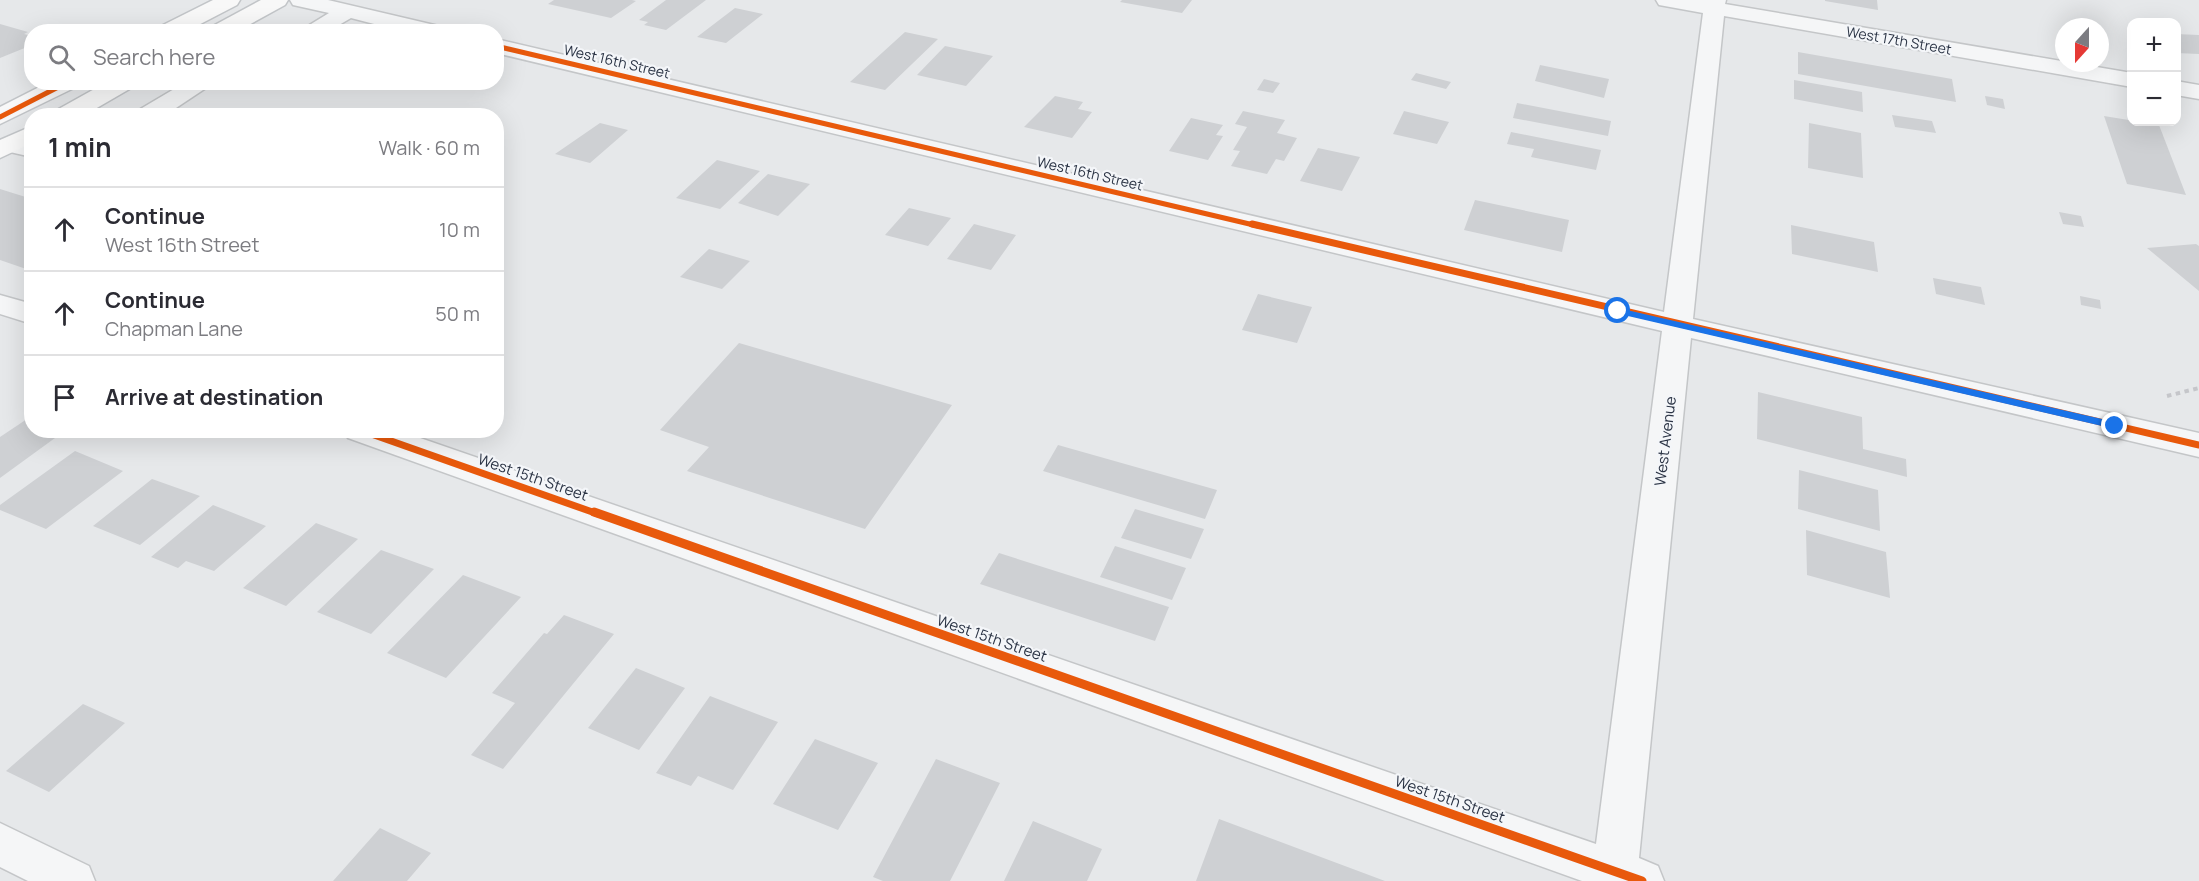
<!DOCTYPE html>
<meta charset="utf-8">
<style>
body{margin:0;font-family:Manrope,sans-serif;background:#f7f7f7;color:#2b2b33}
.controls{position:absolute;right:18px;top:18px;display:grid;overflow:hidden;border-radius:12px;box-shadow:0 6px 24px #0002}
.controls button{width:54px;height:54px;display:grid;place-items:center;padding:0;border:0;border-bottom:2px solid #e1e1e2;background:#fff;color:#2b2b33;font:30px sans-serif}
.compass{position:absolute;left:2055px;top:18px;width:54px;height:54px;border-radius:50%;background:#fff;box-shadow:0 6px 24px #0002;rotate:201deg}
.stop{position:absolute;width:18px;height:18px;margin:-14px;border:4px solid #1a73e8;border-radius:50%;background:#fff}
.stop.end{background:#1a73e8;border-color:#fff;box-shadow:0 2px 6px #0008}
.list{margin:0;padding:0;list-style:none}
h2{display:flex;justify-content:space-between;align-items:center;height:78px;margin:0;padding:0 24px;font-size:26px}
h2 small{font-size:20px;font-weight:400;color:#7c7c81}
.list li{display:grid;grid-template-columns:39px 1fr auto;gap:18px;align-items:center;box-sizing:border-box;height:84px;padding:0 24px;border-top:2px solid #e1e1e2}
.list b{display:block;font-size:22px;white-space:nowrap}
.list p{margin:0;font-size:20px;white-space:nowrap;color:#7c7c81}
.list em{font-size:20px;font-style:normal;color:#7c7c81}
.icon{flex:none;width:33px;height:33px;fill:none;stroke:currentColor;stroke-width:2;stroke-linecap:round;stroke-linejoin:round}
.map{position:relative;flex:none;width:2199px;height:881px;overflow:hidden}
.search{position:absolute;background:#fff;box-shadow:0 6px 24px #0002;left:24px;top:24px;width:480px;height:66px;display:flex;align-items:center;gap:15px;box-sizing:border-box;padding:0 21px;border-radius:24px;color:#7c7c81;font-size:22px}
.panel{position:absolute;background:#fff;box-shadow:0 6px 24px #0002;left:24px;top:108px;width:480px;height:330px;border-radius:24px}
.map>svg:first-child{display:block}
.building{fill:#ced0d3}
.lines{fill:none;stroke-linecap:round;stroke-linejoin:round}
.minor-casing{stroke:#c4c6c8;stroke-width:3}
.major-casing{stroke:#c2c5c8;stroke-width:3}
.path{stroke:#c5c6ca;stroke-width:4;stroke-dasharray:4.5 4.5;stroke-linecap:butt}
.minor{fill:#f5f6f7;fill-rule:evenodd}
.major{fill:#f8f8f8;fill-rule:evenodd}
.cycleway-far2-casing{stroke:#f4f6f9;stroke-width:8}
.cycleway-far1-casing{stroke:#f4f6f9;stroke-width:10}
.cycleway-casing{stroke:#f4f6f9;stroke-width:13}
.cycleway-far2{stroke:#e8590c;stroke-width:5}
.cycleway-far1{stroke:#e8590c;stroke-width:7}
.cycleway{stroke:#e8590c;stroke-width:9}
.route{fill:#1a73e8}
.labels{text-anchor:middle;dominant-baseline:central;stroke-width:4.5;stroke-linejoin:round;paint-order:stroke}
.far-street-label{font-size:14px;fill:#2b3445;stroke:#f4f6f9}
.street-label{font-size:15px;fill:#2b3445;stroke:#f4f6f9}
</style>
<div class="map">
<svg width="2199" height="881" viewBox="0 0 2199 881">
<rect width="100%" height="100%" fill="#e6e8ea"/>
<path class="building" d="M554,0H632L636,1L611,18L548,4Z
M666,0H706L666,30L644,25L648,22L639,20Z
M1122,0H1192L1182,13L1120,2Z
M1825,0H1877L1878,10L1825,1Z
M735,8L763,14L726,43L697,37Z
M0,24L28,32L24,34L32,36V45L0,58Z
M905,32L938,39L885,90L850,82Z
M2176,34L2199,35V54L2176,53Z
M945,46L993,56L966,86L917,75Z
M1798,52L1952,79L1956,102L1798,74Z
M1540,65L1609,79L1604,98L1535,81Z
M1416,73L1451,82L1446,89L1411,80Z
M1264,79L1280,83L1273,93L1257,90Z
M1794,80L1862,92L1863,112L1794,99Z
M1055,96L1083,102L1078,109L1092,112L1072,138L1024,127Z
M1985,96L2003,99L2005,109L1987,105Z
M1517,103L1611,121L1608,136L1513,118Z
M1243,111L1285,120L1277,133L1297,138L1284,161L1276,159L1267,174L1231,166L1240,151L1233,150L1247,127L1235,124Z
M1404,111L1449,122L1437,144L1393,134Z
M1892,115L1932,121L1936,133L1895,127Z
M2104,116L2159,125L2186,195L2127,184Z
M1191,118L1223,125L1216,135L1223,136L1208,160L1169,151Z
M600,123L628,130L590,163L555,154Z
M1809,123L1861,133L1863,178L1808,168Z
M1511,132L1601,150L1596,170L1531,157L1534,149L1507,144Z
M1318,148L1360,157L1342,191L1300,181Z
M717,160L760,171L720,209L676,198Z
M768,174L810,184L778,216L738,203Z
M0,189L32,199V271L0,260Z
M1475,200L1569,220L1562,252L1464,230Z
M909,208L951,218L928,246L885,235Z
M2059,212L2081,216L2084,227L2063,224Z
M974,224L1016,235L991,270L947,259Z
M1791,225L1874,242L1878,272L1792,254Z
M2196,244L2199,246V291L2147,248Z
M709,249L750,261L722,289L680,277Z
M1933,278L1981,287L1985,305L1936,294Z
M1258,294L1312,307L1297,343L1242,330Z
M2080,296L2100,300L2101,309L2081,305Z
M739,343L952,405L865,529L687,471L709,447L660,430Z
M1758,392L1862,417L1863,449L1906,459L1907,477L1757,439Z
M30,417L32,430H66L0,478V437Z
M1058,445L1217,490L1205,519L1043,471Z
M75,451L123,471L46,529L0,510V505Z
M1799,470L1878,490L1880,531L1798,509Z
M152,479L200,496L140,545L93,526Z
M213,505L266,526L214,571L186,561L178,568L151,557Z
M1135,509L1204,529L1191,559L1121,538Z
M316,523L358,539L286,606L243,588Z
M1806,530L1886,552L1890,598L1807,575Z
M1115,546L1186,568L1172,600L1100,577Z
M381,550L434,569L371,634L317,612Z
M999,553L1169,607L1155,641L980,584Z
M463,575L521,597L446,678L387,653Z
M564,615L614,634L503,769L471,755L515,703L492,693L544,633L547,634Z
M636,668L685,688L639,750L588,728Z
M710,696L778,722L733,790L698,776L691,786L656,773Z
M83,704L125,723L49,792L6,771Z
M815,739L878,763L838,830L773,804Z
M936,759L1000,783L950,881H883L873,877Z
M1219,819L1385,881H1196Z
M1033,821L1102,849L1087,881H1004Z
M380,828L431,853L407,881H333Z"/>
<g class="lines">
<defs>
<path id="minor" d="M290,0H328L443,27L446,32H405L351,18L327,32H298L329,13L293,5Z
M1656,0H1726L1725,4L2132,73V87L1724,16L1693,319L2199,433V457L1691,338L1639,858L1658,866L1664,881H1582L348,438L344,430H397L1596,844L1662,331L496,53V39L1664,312L1703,13L1659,5Z
M2176,81L2199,85V99L2176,95Z
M186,82H215L164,116H134L137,111Z
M10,137L32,142V157L1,150V140Z
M0,295L32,304V324L0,314Z
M0,823L89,866L95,881H28L0,867Z"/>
<path id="major" d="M213,0H240L237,5L185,32H156L159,27Z
M261,0H288L285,5L236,32H208L211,27Z
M49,82H79L76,87L0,124V107Z
M107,82H136L133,87L83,116H52L55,111Z
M32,126V143L0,158V140Z"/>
</defs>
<use href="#minor" class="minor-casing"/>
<use href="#major" class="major-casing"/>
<path class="path" d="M2167,396L2199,388"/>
<use href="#minor" class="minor"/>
<use href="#major" class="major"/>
<defs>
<path id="cycleway-far2" d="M496,46L1258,226
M0,117L68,82"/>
<path id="cycleway-far1" d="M1252,224L2199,445
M360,430L598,514"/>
<path id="cycleway" d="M594,512L1642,881"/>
</defs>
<use href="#cycleway-far2" class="cycleway-far2-casing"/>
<use href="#cycleway-far1" class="cycleway-far1-casing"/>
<use href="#cycleway" class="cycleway-casing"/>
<use href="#cycleway-far2" class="cycleway-far2"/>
<use href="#cycleway-far1" class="cycleway-far1"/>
<use href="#cycleway" class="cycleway"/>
</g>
<path class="route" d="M1618,308L2115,422L2119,426L2115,429L1615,313V309Z"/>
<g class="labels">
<g class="far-street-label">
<text transform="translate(1899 40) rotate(10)">West 17th Street</text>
<text transform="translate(617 61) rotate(13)">West 16th Street</text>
<text transform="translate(1090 173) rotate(13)">West 16th Street</text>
</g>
<g class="street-label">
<text transform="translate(1665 441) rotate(-83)">West Avenue</text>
<text transform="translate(533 477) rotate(19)">West 15th Street</text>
<text transform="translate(992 638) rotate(19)">West 15th Street</text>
<text transform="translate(1450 799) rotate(19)">West 15th Street</text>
</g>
</g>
</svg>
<div class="controls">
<button>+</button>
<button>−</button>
</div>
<svg class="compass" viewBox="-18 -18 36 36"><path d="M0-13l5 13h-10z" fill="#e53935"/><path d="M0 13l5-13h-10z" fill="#7c7c81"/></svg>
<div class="stop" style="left:1618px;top:311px"></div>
<div class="stop end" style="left:2115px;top:426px"></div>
<div class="search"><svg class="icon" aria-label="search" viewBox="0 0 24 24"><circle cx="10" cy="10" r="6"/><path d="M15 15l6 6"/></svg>Search here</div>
<section class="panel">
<h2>1 min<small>Walk · 60 m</small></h2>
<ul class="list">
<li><svg class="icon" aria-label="ahead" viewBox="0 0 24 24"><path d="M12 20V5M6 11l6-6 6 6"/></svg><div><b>Continue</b><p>West 16th Street</p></div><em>10 m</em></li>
<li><svg class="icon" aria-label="ahead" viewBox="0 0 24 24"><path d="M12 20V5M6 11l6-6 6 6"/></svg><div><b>Continue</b><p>Chapman Lane</p></div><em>50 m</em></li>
<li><svg class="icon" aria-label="arrive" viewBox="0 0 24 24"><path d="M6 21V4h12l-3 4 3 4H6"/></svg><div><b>Arrive at destination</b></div></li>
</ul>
</section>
</div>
